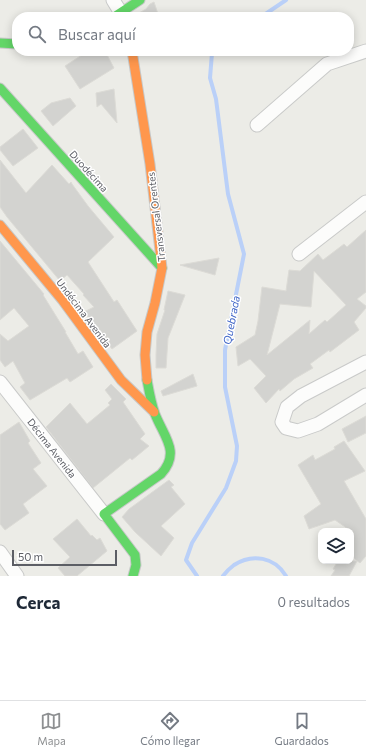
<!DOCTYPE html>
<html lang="es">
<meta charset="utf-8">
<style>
body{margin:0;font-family:Commissioner,sans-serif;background:#f6f6f7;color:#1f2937}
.controls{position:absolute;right:12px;bottom:12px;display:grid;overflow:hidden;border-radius:8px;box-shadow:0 2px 10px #0003}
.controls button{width:36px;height:36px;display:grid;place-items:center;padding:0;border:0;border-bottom:1px solid #e0e1e3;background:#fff;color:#1f2937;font:20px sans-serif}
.scale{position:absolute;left:12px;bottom:10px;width:105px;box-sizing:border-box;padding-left:4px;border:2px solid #5c5e65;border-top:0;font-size:11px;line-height:14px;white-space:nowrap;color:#5c5e65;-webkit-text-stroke:3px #fff;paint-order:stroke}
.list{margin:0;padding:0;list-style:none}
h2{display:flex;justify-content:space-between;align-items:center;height:52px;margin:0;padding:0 16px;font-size:17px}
h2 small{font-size:13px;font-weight:400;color:#747a83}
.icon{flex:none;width:22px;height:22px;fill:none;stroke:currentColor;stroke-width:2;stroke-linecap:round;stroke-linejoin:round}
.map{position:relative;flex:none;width:366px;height:576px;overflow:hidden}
.search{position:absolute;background:#fff;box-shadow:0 2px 10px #0003;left:12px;right:12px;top:12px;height:44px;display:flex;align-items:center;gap:10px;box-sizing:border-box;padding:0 14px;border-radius:16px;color:#747a83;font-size:15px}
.sheet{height:124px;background:#fff}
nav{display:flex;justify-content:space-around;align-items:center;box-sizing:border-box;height:56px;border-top:1px solid #e0e1e3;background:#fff;font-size:11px;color:#747a83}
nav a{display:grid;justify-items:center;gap:2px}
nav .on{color:#8e9092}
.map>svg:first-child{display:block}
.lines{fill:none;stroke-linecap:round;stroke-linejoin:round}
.stream{stroke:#bad0f8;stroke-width:4}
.building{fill:#d3d3d0;stroke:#dcdbd6;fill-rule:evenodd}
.street-casing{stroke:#c9cac9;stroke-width:15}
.fast-casing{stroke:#c7c8c8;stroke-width:11}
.slow-casing{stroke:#c7c8c8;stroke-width:11}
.street{stroke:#fcfcfb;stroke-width:13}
.fast{stroke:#63d668;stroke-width:9}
.slow{stroke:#ff974d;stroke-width:9}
.labels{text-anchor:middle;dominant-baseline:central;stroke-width:3;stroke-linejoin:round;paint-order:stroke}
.street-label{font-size:10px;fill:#5c5e65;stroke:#fff}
.water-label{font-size:11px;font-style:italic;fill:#4167c8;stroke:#fff}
</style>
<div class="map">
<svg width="366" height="576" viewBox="0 0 366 576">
<rect width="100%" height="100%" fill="#ecece7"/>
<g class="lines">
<path class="stream" d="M261,17L286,0
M197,576L186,560L192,543L226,488L236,461L237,446L225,387V350L244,254L228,194L216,99L210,78L212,53L214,51
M223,576C226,572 230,568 234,565C252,553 275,557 286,576"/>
</g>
<path class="building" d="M154,2L158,14L150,17H138L139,13L146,9L150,4Z
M88,51H105L114,68L80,89L65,66Z
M114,89L117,123L101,104L97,107L96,93Z
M70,98L76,106L53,126L41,111L51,103Z
M23,129L38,148L13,166L0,150V147Z
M0,160L26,193L52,165L69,184L71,182L72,184L88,206L114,237L88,262L114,302L117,300L137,331L112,349L84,312L94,307L83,295L84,294L67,275L60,281L7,217L0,207Z
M366,230V292L357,299L366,306V308L354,322L359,330L330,352L329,350L310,364L313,368L294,379L280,391L279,389L266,403L254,388L266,376L250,359L238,366L236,347L255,335L258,321L262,287L286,291L289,270L300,271L318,254L323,260L344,244L347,247ZM314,271L346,305L327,322L325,320L309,334L310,320L267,355L280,304L311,307Z
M0,241L44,294L43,295L66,332H65L78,354L83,351L93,367L70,382L67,378L30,400L20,387L25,383L13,361L5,367L0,360V334L8,341L29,326L14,308L0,320Z
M219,258L215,275L180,265Z
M168,291L185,295L168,338L166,368H156V355L157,334L165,310H164Z
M193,374L197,386L163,396L161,391Z
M111,384L126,399L123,402L145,434L140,439L149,446L132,460L130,458L93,488L46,427L70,403L87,424L110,405L108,403L112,399L105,390Z
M366,416V433L348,442L342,429Z
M19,422L30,441L28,443L41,463L33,469L47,486L23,504L29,513L5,530L0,524V435Z
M344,441L365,471L344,481L366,519V556L360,563L351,556V531L335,520L309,529L304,516L321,504L298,465L313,455L315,460L335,449L334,447Z
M169,480L174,485L171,487L185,504L161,526L174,538L161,556L135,532L122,517L129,509Z
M77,519L91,536L92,535L97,540L100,538L107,551L77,576H65L58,568L70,557L53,539Z
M338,561H357L349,576H331L335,570L333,569Z"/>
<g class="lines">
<defs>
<path id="street" d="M113,0L121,13
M257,125L327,64L366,51
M299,254L366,202
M366,362L301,396L287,407L282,422L286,428L298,431L318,424L366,395
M0,382L104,514
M0,552L17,576"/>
<path id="fast" d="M114,17L140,0
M0,43L17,44
M0,88L162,268
M133,576L136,565L135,555L104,514L161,474C181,452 164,437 155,414C151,403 149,391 147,380"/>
<path id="slow" d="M132,51L150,164L162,268L155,303L147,332L145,355L147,380
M0,225L63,301L121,380L154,412"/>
</defs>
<use href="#street" class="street-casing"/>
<use href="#fast" class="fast-casing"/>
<use href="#slow" class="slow-casing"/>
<use href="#street" class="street"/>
<use href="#fast" class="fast"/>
<use href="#slow" class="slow"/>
</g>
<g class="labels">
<g class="street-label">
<text transform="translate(89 171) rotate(48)">Duodécima</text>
<text transform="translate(156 217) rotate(-97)">Transversal Orentes</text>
<text transform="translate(84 313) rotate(53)">Undécima Avenida</text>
<text transform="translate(52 448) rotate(52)">Décima Avenida</text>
</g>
<g class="water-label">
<text transform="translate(231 320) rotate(-79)">Quebrada</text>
</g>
</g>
</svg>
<div class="controls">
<button><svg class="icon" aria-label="layers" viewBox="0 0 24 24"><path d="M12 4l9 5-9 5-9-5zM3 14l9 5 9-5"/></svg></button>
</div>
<div class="scale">50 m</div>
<div class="search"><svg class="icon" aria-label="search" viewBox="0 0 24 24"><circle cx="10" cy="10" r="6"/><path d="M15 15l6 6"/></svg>Buscar aquí</div>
</div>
<section class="sheet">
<h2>Cerca<small>0 resultados</small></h2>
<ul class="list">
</ul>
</section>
<nav>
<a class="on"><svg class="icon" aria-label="map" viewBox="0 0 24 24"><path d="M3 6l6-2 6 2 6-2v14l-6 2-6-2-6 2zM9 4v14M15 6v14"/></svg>Mapa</a>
<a><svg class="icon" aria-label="directions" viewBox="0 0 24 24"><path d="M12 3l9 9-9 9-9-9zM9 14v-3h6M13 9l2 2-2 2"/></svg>Cómo llegar</a>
<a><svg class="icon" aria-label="saved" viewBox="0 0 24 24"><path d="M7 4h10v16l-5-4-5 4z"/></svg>Guardados</a>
</nav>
